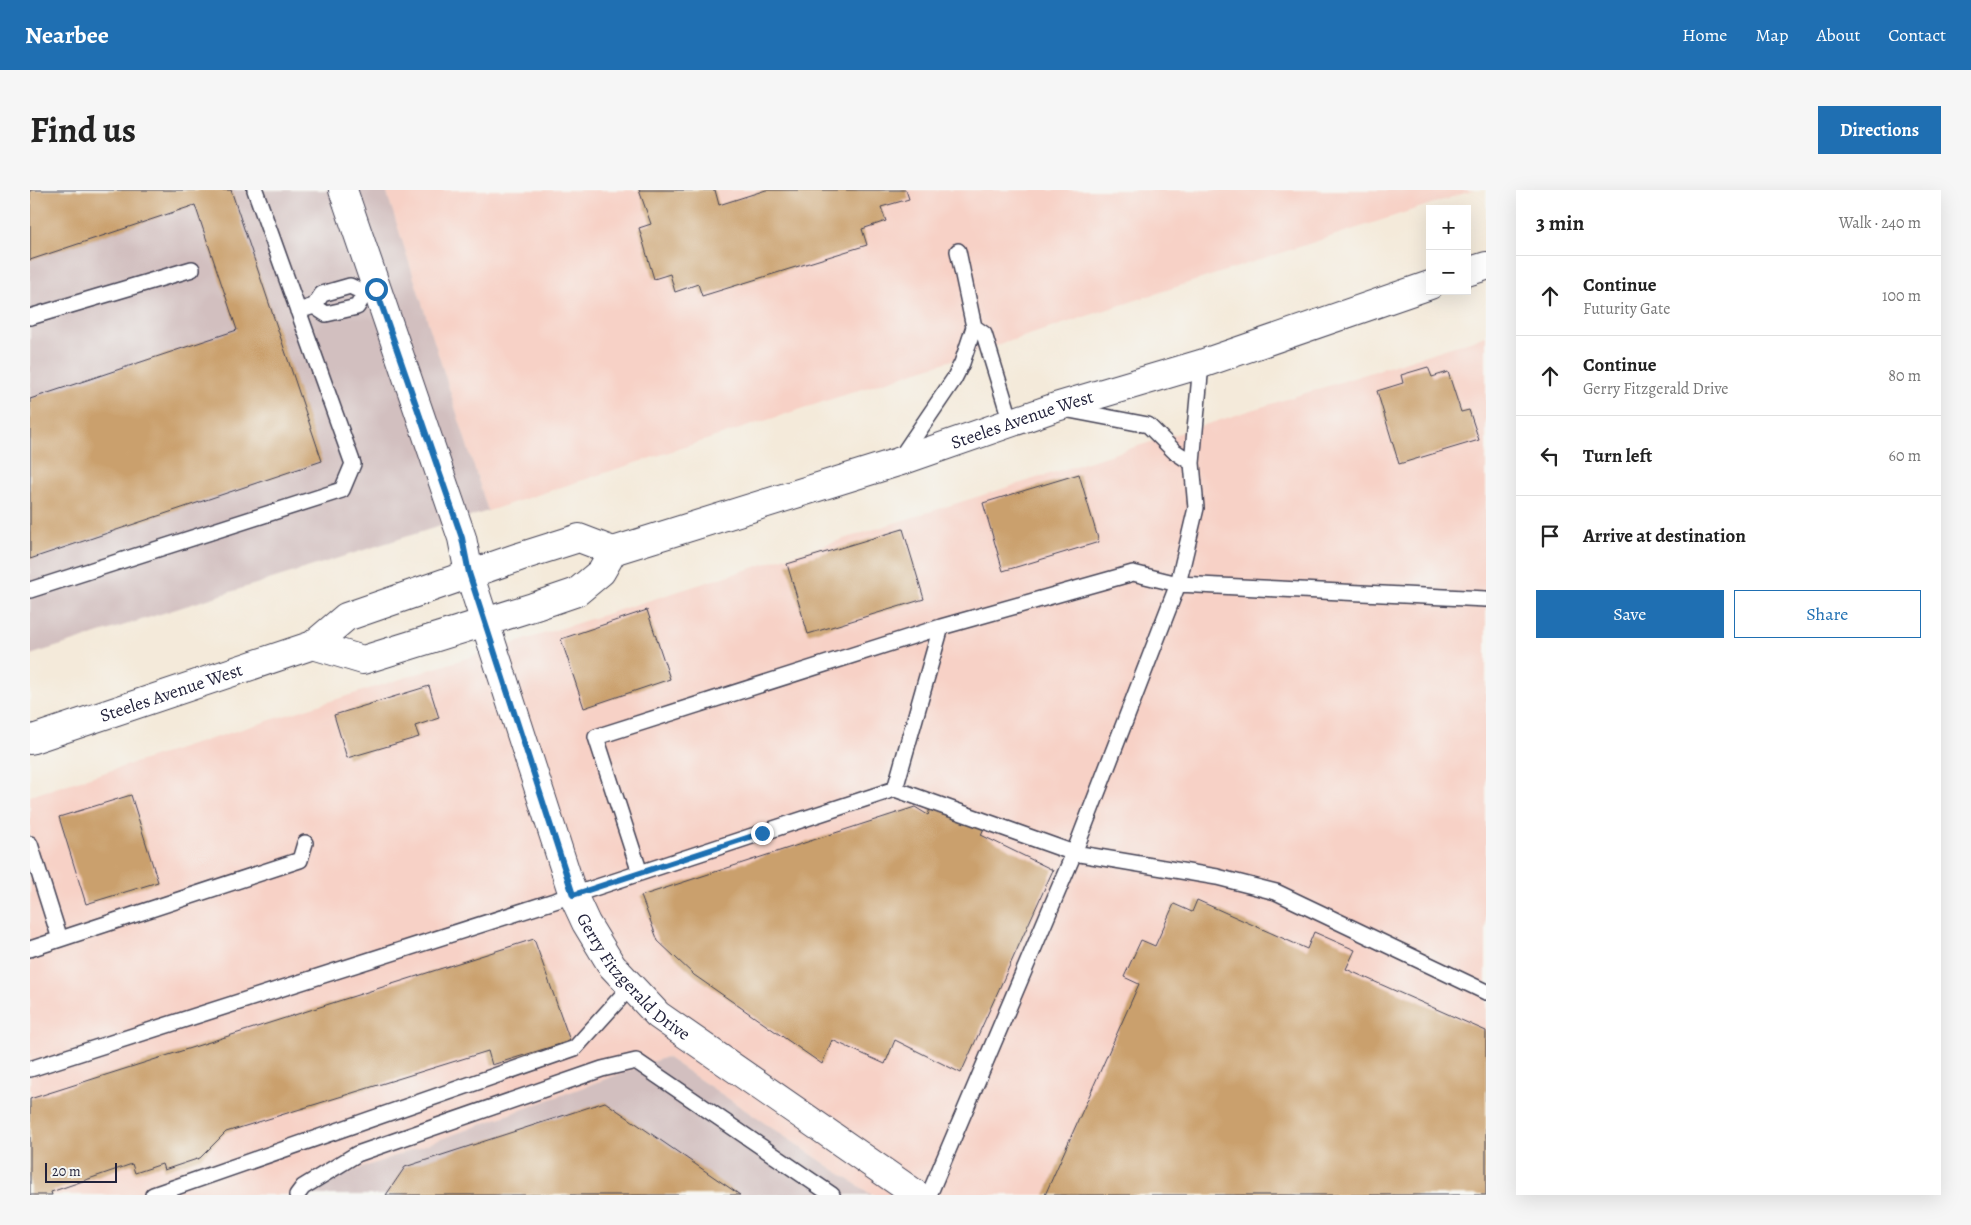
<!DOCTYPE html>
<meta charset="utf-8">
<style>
body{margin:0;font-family:Alegreya,serif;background:#f6f6f6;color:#222}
.controls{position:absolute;right:15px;top:15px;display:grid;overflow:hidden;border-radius:0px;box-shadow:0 5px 20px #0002}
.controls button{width:45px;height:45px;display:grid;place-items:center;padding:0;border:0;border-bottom:1px solid #e0e0e0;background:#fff;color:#222;font:25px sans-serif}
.scale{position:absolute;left:15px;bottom:12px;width:72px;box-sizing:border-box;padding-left:5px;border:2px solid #22223b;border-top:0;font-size:14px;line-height:18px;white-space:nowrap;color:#22223b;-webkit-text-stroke:4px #f6f6f2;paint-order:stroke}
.stop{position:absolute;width:15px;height:15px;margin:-11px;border:4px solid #1f6fb2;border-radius:50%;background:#fff}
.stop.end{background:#1f6fb2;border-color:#fff;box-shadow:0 1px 5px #0008}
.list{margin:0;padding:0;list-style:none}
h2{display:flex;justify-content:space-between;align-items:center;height:65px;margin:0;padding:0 20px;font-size:21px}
h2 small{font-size:16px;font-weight:400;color:#767676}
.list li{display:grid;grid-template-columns:32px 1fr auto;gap:15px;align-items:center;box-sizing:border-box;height:80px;padding:0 20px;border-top:1px solid #e0e0e0}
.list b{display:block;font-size:19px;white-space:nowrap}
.list p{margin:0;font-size:16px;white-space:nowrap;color:#767676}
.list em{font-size:16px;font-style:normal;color:#767676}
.actions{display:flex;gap:10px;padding:15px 20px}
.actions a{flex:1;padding:11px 0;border:1px solid #1f6fb2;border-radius:0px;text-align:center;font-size:18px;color:#1f6fb2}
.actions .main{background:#1f6fb2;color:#fff}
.icon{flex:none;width:28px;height:28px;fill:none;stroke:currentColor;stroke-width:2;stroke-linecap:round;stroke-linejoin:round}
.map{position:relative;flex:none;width:1456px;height:1005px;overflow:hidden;border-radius:0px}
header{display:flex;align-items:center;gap:30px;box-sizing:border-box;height:70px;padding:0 25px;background:#1f6fb2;color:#fff}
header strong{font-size:24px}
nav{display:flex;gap:28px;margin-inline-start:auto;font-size:18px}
.intro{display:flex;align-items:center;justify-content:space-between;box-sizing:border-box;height:120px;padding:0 30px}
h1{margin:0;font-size:35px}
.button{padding:12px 22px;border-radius:0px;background:#1f6fb2;color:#fff;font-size:18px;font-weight:700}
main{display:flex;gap:30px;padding:0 30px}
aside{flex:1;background:#fff;border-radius:0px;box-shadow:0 5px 20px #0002}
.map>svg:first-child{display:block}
.built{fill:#f7d1c6}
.industrial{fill:#d2bfbf}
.building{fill:#caa06d}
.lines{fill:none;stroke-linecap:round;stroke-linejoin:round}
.lane-casing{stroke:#424053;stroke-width:18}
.street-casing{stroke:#424053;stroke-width:30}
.secondary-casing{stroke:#424053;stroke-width:30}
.lane{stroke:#fff;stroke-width:15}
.street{stroke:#fff;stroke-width:28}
.secondary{stroke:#fff;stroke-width:28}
.route{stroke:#1f6fb2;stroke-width:6}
.labels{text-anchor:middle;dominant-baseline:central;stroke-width:5;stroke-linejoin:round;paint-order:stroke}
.street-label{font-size:18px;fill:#22223b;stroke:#f6f6f2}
</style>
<header>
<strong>Nearbee</strong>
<nav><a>Home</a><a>Map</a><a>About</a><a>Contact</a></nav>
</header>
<div class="intro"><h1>Find us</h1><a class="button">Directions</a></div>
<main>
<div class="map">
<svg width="1456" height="1005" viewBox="0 0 1456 1005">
<rect width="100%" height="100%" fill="#f6f6f2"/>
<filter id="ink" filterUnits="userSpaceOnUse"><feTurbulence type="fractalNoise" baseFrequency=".02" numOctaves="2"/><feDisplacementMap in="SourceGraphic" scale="10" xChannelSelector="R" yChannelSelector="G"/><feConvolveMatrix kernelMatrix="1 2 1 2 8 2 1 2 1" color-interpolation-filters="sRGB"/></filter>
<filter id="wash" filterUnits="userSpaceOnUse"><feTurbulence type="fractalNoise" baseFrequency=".0096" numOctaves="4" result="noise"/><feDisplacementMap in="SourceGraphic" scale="20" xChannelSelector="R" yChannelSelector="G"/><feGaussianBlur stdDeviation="1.12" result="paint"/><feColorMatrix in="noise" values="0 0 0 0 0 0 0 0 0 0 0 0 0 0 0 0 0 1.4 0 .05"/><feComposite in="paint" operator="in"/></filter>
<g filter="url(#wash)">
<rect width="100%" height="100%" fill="#f4eada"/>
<path class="built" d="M356,0H1444L458,321Z
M1456,146V1005H842L636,867L258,1005H0V606Z"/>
<path class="industrial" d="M0,0H356L458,321L0,465Z
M636,867L842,1005H258Z"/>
<g id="blocks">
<path class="building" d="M0,0H201L292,271L0,369V209L207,140L165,15L0,70Z
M609,0H685L689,15L736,0H876L879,9L851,17L856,31L832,39L837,55L672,106L668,94L645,102L640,84L624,89L609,38L621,34Z
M1398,177L1402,187L1418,182L1431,222L1439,220L1449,250L1369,274L1347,201L1373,193L1371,185Z
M1049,284L1069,352L973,381L953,313Z
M873,339L894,409L778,444L757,374Z
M617,420L640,489L554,518L531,449Z
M399,496L409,528L385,536L389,547L317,568L304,525Z
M101,605L128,692L56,714L29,627Z
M901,615L954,638L951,645L1023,680L931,883L865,850L855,874L802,850L792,874L664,785L628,751L611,706L885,617L898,625Z
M1167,710L1277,759L1284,742L1325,760L1316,779L1456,841V1005H1015L1109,794L1094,787L1111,750L1125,756L1144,714L1162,722Z
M504,749L540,851L462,875L458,861L196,942L170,968L134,980L132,974L105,983L102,974L21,1002L22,1005H0V909Z
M575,912L710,1005H356L375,977Z"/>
</g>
</g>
<g filter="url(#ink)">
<use href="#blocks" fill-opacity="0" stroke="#424053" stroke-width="1"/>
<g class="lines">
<defs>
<path id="lane" d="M284,116L296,124L327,117L335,103L343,100
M268,121L284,116L292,104L320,96L335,103
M0,127L162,79
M944,137L954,144L981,232
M1034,219L1118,235L1144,261L1162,273
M869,270L924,189L932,173L944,137L928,61
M0,400L312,300L323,274L225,0
M865,599L911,437L1103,383L1148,394L1456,409
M0,654L30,749
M610,683L566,547L911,437
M0,759L270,670L275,653
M0,879L543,705L865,599L1044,663L1187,687L1246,702L1456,802
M123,1005L545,858L601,796
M267,1005L273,997L327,964L572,879L606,871L802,1005
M899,1005L1044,663L1148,394L1166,318L1162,273L1171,174"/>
<g id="street">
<path id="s1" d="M313,0L432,348L439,383L543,705L556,733L582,776L628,825L887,1005"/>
</g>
<g id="secondary">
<path d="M1437,82L1456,76"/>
<path d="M283,455L333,470L503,417L547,402L571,382L583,361"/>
<path id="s2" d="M0,550L283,455L316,427L489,367L549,348L583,361L868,272L1026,217L1171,174L1400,95"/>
</g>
</defs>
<use href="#lane" class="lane-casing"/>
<use href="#street" class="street-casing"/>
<use href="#secondary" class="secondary-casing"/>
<use href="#lane" class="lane"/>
<use href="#street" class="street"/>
<use href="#secondary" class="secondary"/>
</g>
</g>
<g class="lines" filter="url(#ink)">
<path class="route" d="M346,99L432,348L439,383L543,705L732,643"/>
</g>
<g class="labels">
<g class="street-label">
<text stroke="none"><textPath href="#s2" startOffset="1054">Steeles Avenue West</textPath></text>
<text stroke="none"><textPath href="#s2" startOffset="149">Steeles Avenue West</textPath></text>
<text stroke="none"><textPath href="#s1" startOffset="845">Gerry Fitzgerald Drive</textPath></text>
</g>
</g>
</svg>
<div class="controls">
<button>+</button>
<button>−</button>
</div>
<div class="scale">20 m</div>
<div class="stop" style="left:346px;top:99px"></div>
<div class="stop end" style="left:732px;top:643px"></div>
</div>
<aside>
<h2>3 min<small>Walk · 240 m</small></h2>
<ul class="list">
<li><svg class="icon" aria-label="ahead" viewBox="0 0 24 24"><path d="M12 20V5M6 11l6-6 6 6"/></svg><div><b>Continue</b><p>Futurity Gate</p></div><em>100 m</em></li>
<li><svg class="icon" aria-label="ahead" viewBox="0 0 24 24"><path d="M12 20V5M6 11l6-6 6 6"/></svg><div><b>Continue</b><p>Gerry Fitzgerald Drive</p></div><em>80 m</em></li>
<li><svg class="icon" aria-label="left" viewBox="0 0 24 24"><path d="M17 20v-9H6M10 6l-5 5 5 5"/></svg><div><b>Turn left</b></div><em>60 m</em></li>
<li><svg class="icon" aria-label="arrive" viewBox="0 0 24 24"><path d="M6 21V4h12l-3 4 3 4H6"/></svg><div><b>Arrive at destination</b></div></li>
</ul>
<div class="actions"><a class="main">Save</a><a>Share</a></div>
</aside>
</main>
